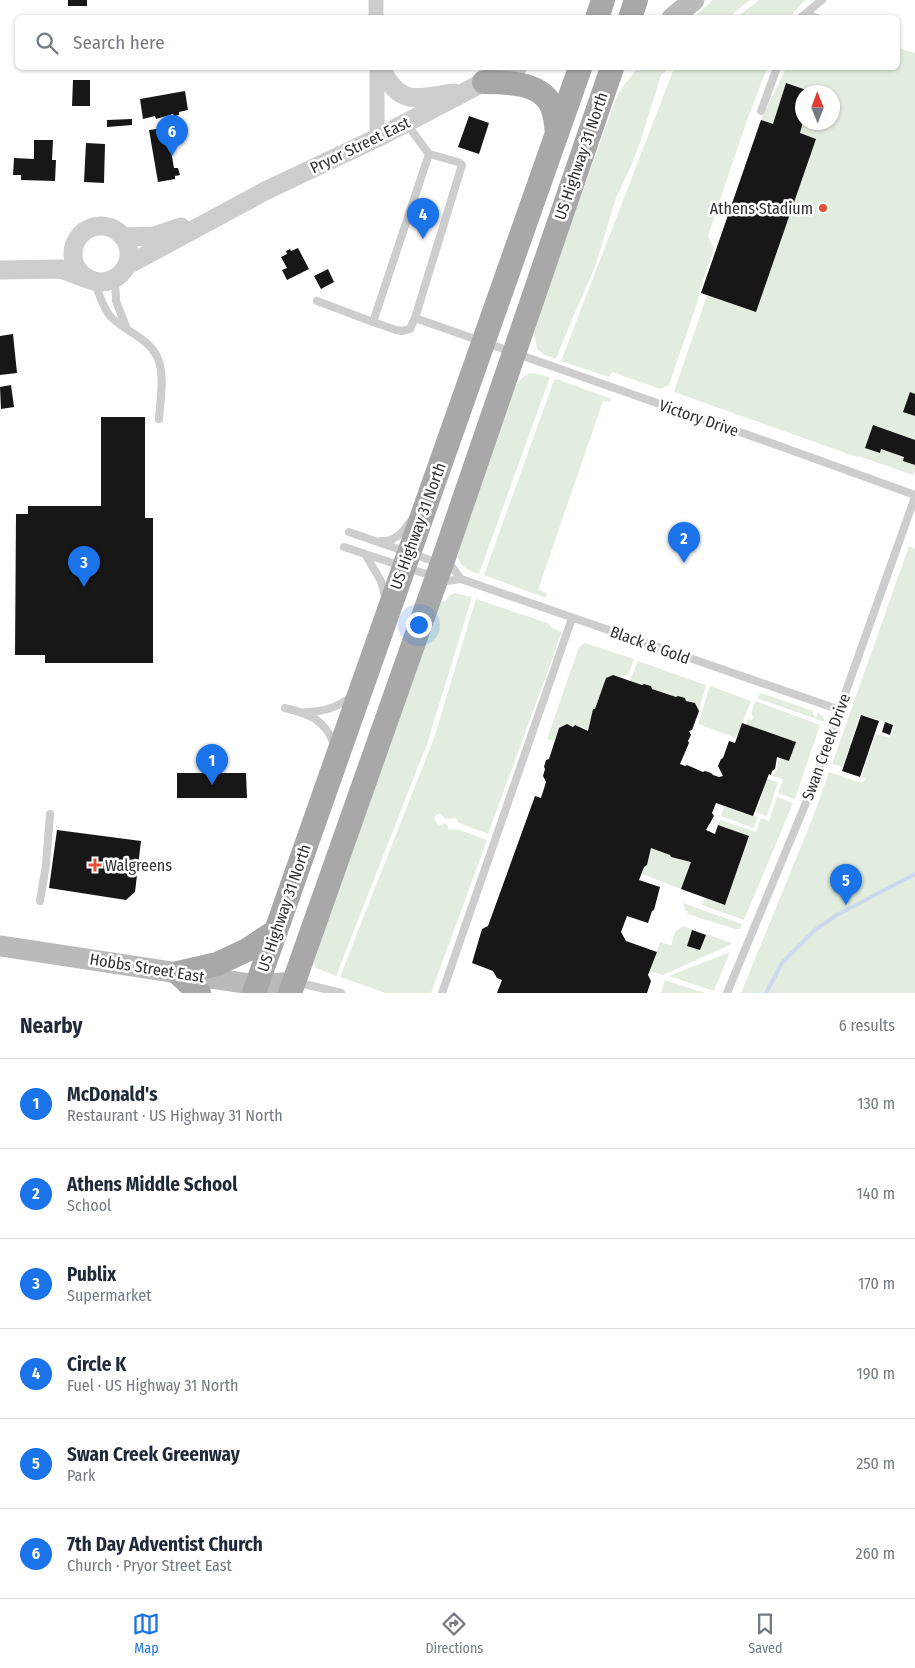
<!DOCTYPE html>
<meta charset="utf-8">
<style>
body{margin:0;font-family:"Fira Sans Condensed",sans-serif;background:#f2f2f3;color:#1f2937}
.compass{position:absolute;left:795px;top:85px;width:45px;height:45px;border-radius:50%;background:#fff;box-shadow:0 1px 4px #0004;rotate:359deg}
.you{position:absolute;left:418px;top:624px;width:18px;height:18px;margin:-12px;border:4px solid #fff;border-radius:50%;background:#1a73e8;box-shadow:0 0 0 8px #1a73e833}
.badge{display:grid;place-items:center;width:32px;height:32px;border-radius:50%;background:#1a73e8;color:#fff;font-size:16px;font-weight:700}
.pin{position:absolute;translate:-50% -41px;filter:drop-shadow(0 1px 2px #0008)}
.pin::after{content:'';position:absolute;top:26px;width:18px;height:15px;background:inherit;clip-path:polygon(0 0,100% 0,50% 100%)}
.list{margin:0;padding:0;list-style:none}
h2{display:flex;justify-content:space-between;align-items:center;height:65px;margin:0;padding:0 20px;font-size:21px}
h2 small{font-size:16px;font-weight:400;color:#747a83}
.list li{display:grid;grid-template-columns:32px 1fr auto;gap:15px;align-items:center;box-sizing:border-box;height:90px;padding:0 20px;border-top:1px solid #e0e1e3}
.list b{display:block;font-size:19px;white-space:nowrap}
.list p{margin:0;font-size:16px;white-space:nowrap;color:#747a83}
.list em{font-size:16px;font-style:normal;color:#747a83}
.icon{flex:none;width:28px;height:28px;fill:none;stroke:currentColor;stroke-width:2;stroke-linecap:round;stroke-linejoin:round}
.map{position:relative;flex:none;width:915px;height:993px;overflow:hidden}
.search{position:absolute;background:#fff;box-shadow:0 1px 4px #0004;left:15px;right:15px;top:15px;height:55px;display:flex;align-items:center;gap:12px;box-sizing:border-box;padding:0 18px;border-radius:8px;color:#747a83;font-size:19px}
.sheet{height:605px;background:#fff}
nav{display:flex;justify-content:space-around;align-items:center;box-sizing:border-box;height:70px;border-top:1px solid #e0e1e3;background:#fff;font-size:14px;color:#747a83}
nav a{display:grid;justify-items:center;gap:2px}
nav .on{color:#1a73e8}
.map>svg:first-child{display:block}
.green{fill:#e3eddf;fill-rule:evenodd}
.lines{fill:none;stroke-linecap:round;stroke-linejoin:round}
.stream{stroke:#cbd8ed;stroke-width:4}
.building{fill:#171717}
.service{stroke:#cdcdcd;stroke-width:8}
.minor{stroke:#cdcdcd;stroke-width:15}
.tertiary{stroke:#cdcdcd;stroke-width:19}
.secondary{stroke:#bababa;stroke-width:21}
.primary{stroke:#a8a8a8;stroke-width:24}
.poi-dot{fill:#e54f35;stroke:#fff;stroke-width:2}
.labels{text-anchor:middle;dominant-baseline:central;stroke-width:5;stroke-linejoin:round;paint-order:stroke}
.street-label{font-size:16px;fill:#303030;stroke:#fff}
.poi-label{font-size:16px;fill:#303030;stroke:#fff;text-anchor:end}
</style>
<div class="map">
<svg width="915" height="993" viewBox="0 0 915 993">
<rect width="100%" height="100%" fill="#fff"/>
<path class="green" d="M713,0H750L729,17H694Z
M759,0H806L800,5L790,17H737Z
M898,48L915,53V470L913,475L858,456L857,457L674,392L707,295L701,293L761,120L786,68H898ZM802,92H832V122H802Z
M638,68H669L661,75L641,140L631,166L616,198L595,267L573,317L556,359L543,354L537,349L533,329L617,96L624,85Z
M677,68H767L746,123L708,236L714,249L699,292L700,294L669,385L661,389L612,372L609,377L561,361L673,71Z
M531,373L550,377L479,574C465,569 456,565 458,548L515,386L524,376Z
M556,379L612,399L610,402L603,401L538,590L547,593L546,598L484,575L554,380Z
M909,546L915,549V993H741L813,817L829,772L861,783L866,779L861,777L876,734L890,738L895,727L893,726V724L860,714L843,767L832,764Z
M455,593L472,597L427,744L336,976L316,968L314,962L434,599L445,602L449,596Z
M476,599L548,623L552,628L562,632L488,834L459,823L456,818L445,819L440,813L434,817L437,824L441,825L444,823L447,825L449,830L457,829L487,840L431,993H386L340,977L434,738Z
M585,643L634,659L629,673L625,676L622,675L621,678L613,675L606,678L595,709L593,710L588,731L575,725L573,727L567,724L559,728L554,741L547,739L579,647Z
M638,661L706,685L699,711L695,703L686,701L685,698L678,696L676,697L652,689L651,686L644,684L642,685L630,681Z
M710,686L751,701L736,738L698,724Z
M761,693L813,711V715L816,717L818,713L823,716L825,722L757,698Z
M755,701L820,725L795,799L778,793L783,779L772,776L776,771L779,759L789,762L795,742L746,725L748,719L752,720L753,716L751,715Z
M767,779L778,782L767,816L756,812Z
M777,797L793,803L744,920L702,905L705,898L725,905L749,836L718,825L720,820L756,832L761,818L769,821Z
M724,806L758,817L754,828L721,816Z
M651,848L670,855L672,857L691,862L681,889L642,874L644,867L647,865Z
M683,903L742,924L740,929H735L687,914L688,911L685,910Z
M683,926L732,943V944L663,975L650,971L660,942L671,945L675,932Z
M730,952L714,991L669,976Z
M665,980L705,993H661Z"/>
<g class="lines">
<path class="stream" d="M766,993L782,963L815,930L837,915L915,874"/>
</g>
<path class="building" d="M68,0H87V6H68Z
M73,80H90V106H72Z
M786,83L812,92H802L803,122L800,133L816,139L756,312L701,293L761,120L773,124Z
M185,91L188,110L179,112V115L174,116L173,114L156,119L155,116L143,119L140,99Z
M469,116L489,123L479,154L458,147Z
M132,119V125L107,127V120Z
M179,126L182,143L170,145L174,168H178L180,175L175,176V179L158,182L149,130Z
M34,140H53L52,160H56L55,181L21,180V175H13L14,158L34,159Z
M86,143L105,144L104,183L84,182Z
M298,248L309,269L287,280L282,270L287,268L281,257L287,254L286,251L290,249L291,251Z
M328,269L334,282L321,289L314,276Z
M13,334L17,373L0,375V336Z
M11,385L14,407L1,409L0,387Z
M910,392L915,394V416L903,412Z
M101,417H145V518H153V663H45V655H15L16,514H28V506H101Z
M873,425L915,440V465L903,461L904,457L881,449L880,453L865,448Z
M613,675L642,685L644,684L651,686L652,689L676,697L678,696L685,698L686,701L695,703L699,711L692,730L689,731L691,735L688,741L689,743L680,764L685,766L687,765L703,772L705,771L711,773L713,775L719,777L723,776L718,766L721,759L723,758L729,741L735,743L742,723L796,742L789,761L777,757L775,769L772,771L771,775L769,774L753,816L716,803L712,813L714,816L706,830L715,834L718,825L749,836L725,905L681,889L691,862L671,857L670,855L651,848L647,865L644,867L639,880L660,887L654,910L652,911L648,923L627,916L621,932L626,941L657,952L648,975L651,981L647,993H497L502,980L497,978L493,971L472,963L482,929L488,926L535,796L541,798L546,782L543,776L545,769L544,767L546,760L549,759L559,728L567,724L573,727L575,725L588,731L593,709H595L606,678Z
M861,715L879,721L860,777L842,771Z
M885,722L893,725L890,735L882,732Z
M177,773H246L247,798H177Z
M57,830L141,841L135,892L126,900L49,888Z
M692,930L706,935L700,950L687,946Z"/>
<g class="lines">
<path class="service" d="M805,14L817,18
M800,18L822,0
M761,111L777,68
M406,123L429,154L458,162L462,165L415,318L774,444L915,495
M115,278L116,301L127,329
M94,282C99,292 103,309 111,317C128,334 154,339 160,365C164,382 160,402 159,419
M317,301L373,322
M415,318L410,329L402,331L396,330L373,322L429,154
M349,532L453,568L461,579
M381,541C395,542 403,532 410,522
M344,547L447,581L461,579L840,710
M365,554L381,581L386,600
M285,708C311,714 325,720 335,746
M305,712C322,712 339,707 352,696
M40,901L46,865L50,814
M296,982L341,993
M442,993L572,618
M727,993L808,798L915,497"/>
<path class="minor" d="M376,0V18
M377,68V138"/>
<path class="tertiary" d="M381,68C400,107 416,98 454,93
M73 254a28 28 0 1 1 56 0a28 28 0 1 1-56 0Z
M124,237L154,236L181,227
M126,266L267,190L377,138L484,82L517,68
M1,270L61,269L85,278"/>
<path class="secondary" d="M672,18L694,0
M0,946L257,985L294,982"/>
<path class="primary" d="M597,18L603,0
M630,18L636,0
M484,82C507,82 545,82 553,110C556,118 556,126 557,134
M178,973L217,964L247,950L276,931
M178,973L199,993
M254,993L580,68
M290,993L442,563L612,68"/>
</g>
<g class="poi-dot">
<circle cx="823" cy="208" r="5"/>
<path d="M92.5 857.5h5v5h5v5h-5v5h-5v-5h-5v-5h5z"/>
</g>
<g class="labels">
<g class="street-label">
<text transform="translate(360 145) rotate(-26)">Pryor Street East</text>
<text transform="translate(581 156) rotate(-71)">US Highway 31 North</text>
<text transform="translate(699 418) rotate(19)">Victory Drive</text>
<text transform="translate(418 526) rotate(-70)">US Highway 31 North</text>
<text transform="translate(650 645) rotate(20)">Black &amp; Gold</text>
<text transform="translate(826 747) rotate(-70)">Swan Creek Drive</text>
<text transform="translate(284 908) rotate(-71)">US Highway 31 North</text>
<text transform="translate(147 968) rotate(9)">Hobbs Street East</text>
</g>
<g class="poi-label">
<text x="813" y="208">Athens Stadium</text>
<text x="105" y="865" text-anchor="start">Walgreens</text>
</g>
</g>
</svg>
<svg class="compass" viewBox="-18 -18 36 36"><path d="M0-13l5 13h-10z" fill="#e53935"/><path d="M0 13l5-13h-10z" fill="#747a83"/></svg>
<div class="you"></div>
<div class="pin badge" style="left:212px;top:785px">1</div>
<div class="pin badge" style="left:684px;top:563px">2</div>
<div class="pin badge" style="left:84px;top:587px">3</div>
<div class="pin badge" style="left:423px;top:239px">4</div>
<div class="pin badge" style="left:846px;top:905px">5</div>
<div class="pin badge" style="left:172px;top:156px">6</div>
<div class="search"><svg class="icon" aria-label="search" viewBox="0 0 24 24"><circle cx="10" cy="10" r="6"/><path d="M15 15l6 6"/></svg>Search here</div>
</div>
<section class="sheet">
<h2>Nearby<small>6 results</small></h2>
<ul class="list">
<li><span class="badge">1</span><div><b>McDonald's</b><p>Restaurant · US Highway 31 North</p></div><em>130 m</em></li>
<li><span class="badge">2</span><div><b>Athens Middle School</b><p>School</p></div><em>140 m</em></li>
<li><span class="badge">3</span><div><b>Publix</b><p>Supermarket</p></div><em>170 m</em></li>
<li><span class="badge">4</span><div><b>Circle K</b><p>Fuel · US Highway 31 North</p></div><em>190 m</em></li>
<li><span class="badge">5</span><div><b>Swan Creek Greenway</b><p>Park</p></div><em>250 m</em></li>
<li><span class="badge">6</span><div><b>7th Day Adventist Church</b><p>Church · Pryor Street East</p></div><em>260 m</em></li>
</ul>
</section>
<nav>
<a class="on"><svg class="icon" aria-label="map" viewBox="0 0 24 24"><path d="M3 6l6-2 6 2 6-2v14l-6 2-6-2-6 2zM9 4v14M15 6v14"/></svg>Map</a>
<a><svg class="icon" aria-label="directions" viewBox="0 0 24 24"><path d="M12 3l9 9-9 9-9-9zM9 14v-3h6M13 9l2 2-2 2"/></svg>Directions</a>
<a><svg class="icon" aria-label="saved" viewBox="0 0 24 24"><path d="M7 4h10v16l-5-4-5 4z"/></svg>Saved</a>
</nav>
